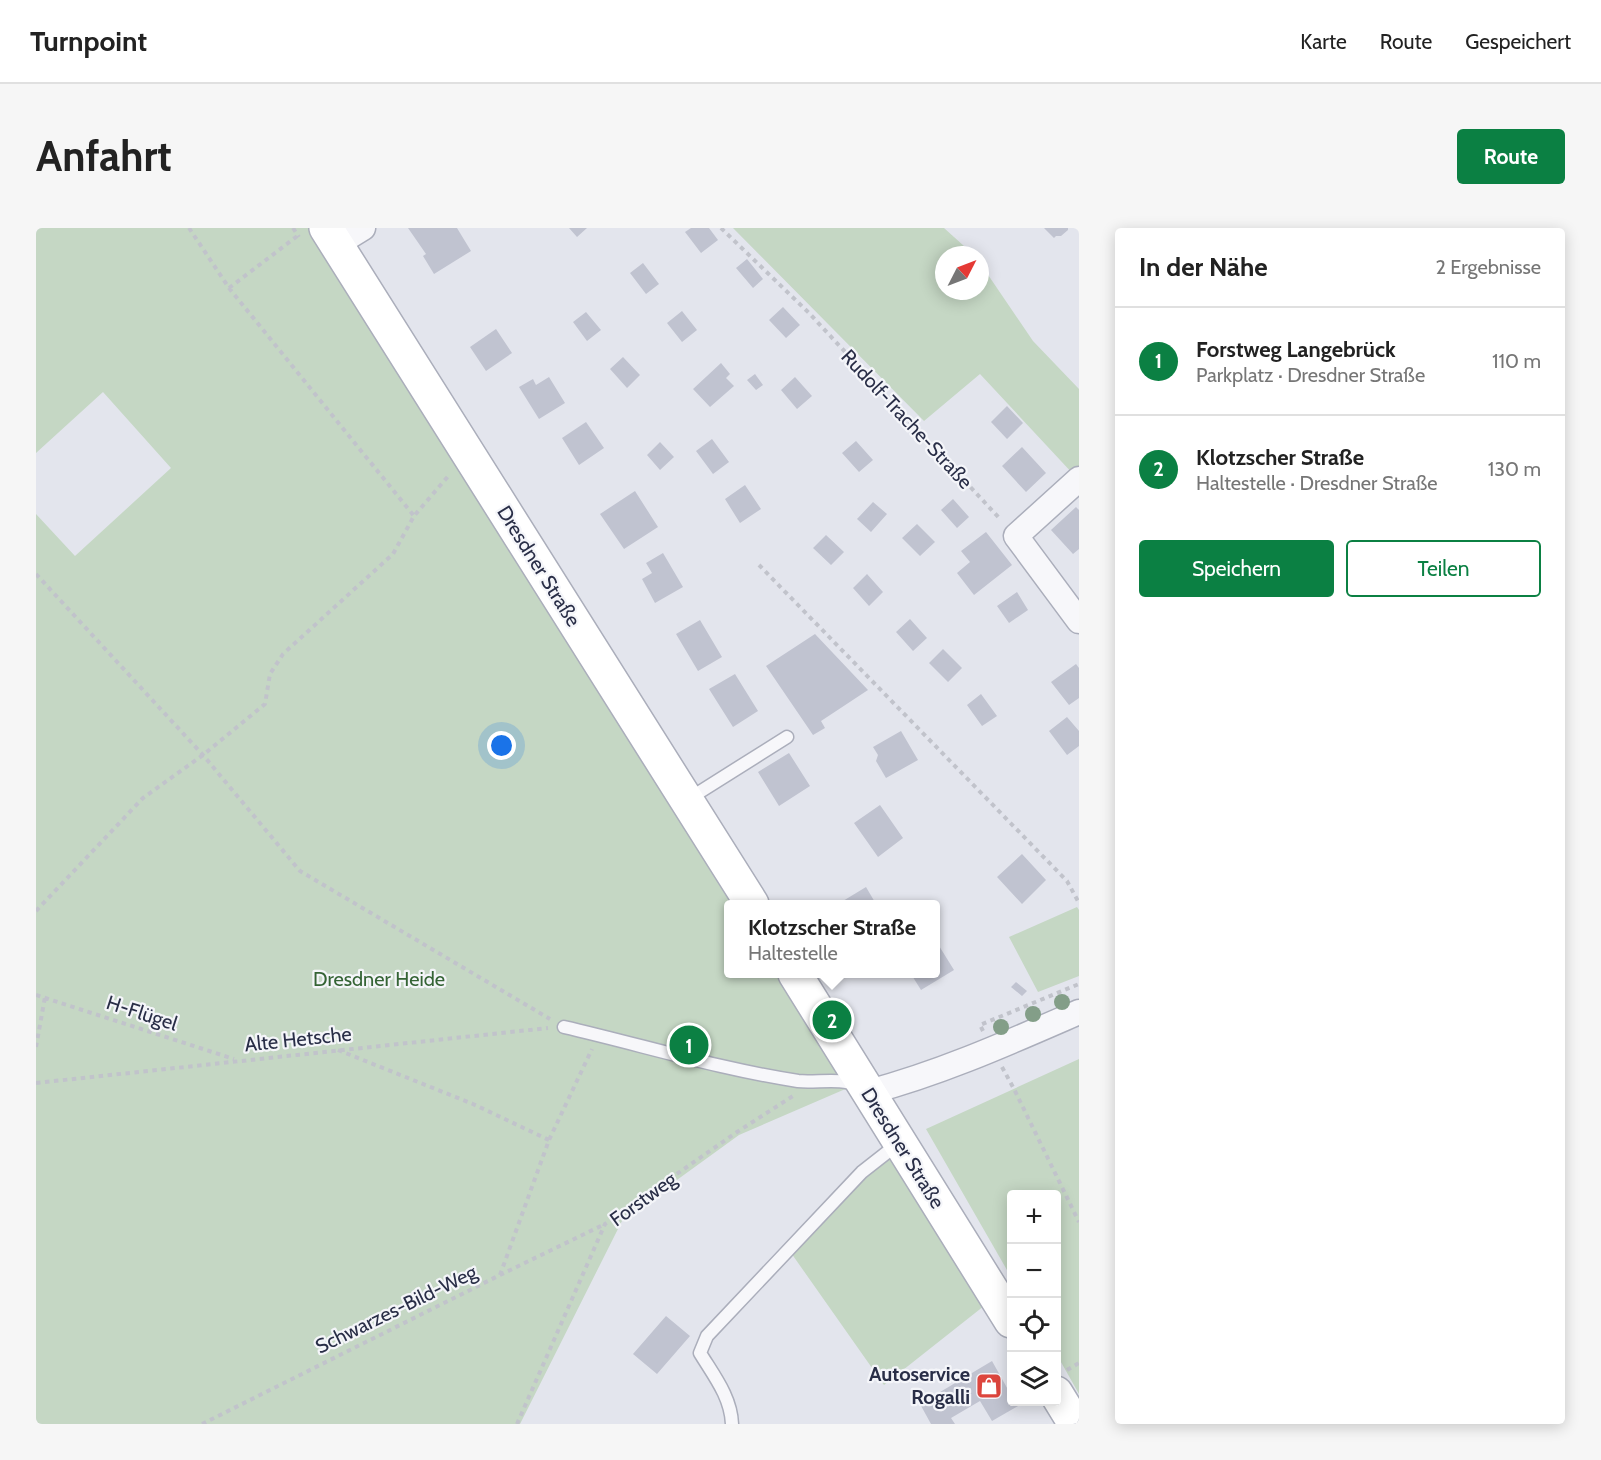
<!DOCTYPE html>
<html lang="de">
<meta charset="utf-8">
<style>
body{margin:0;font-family:Cabin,sans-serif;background:#f6f6f6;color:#222}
.controls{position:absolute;right:18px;bottom:18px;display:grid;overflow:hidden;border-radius:6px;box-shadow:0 3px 15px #0003}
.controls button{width:54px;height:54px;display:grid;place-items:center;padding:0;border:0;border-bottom:2px solid #e0e0e0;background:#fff;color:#222;font:30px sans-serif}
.compass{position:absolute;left:899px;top:18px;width:54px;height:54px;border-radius:50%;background:#fff;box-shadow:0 3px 15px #0003;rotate:48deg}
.you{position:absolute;left:466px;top:518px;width:21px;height:21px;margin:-15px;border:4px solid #fff;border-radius:50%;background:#1a73e8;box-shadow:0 0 0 9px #1a73e833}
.badge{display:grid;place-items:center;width:39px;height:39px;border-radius:50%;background:#0b8043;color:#fff;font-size:20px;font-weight:700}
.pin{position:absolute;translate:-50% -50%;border:3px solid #fff;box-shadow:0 2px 6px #0006}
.popup{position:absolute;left:688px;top:672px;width:216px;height:78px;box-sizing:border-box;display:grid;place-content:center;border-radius:6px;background:#fff;filter:drop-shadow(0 2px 4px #0005);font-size:20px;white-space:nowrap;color:#767676}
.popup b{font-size:22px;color:#222}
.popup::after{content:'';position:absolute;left:50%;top:100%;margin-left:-12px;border:12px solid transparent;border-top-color:#fff}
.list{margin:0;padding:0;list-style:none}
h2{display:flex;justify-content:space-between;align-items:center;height:78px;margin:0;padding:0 24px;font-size:26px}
h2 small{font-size:20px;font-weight:400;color:#767676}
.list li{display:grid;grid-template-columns:39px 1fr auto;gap:18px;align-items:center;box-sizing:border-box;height:108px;padding:0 24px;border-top:2px solid #e0e0e0}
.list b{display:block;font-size:22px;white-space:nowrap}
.list p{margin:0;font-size:20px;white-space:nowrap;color:#767676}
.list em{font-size:20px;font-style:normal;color:#767676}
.actions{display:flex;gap:12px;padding:18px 24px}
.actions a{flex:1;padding:14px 0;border:2px solid #0b8043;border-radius:6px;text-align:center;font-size:21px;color:#0b8043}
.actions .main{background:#0b8043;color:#fff}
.icon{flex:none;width:33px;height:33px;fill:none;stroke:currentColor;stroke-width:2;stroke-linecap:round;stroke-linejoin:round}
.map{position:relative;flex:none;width:1043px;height:1196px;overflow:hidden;border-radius:6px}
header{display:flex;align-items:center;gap:36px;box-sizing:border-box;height:84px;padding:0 30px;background:#fff;border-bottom:2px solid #e0e0e0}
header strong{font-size:28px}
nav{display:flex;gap:33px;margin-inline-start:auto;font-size:21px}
.intro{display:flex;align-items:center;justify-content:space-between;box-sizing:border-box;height:144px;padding:0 36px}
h1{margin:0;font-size:42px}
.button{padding:15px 27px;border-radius:6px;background:#0b8043;color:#fff;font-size:21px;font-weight:700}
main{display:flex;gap:36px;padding:0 36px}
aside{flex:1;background:#fff;border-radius:6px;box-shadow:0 3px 15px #0003}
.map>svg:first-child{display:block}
.green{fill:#c5d7c4}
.building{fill:#c0c3d0}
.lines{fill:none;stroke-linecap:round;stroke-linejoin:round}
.lane-casing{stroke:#abaebb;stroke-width:15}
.street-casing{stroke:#abaebb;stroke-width:27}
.secondary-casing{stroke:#abaebb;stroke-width:36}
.path{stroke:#c1c3cb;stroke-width:4;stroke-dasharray:4.5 4.5;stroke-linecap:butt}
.lane{stroke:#f7f7fa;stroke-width:12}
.street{stroke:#f7f7fa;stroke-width:24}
.secondary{stroke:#fff;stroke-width:33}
.tree{fill:#839e88}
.labels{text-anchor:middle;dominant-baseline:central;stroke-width:4.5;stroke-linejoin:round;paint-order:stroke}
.street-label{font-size:20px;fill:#292e47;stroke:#f4f5f9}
.park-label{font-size:20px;fill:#356435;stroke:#f4f5f9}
.poi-label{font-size:20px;font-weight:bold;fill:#292e47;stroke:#f4f5f9;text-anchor:end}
</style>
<header>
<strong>Turnpoint</strong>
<nav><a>Karte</a><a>Route</a><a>Gespeichert</a></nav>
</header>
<div class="intro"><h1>Anfahrt</h1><a class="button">Route</a></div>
<main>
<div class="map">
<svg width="1043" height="1196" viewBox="0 0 1043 1196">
<rect width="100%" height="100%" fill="#e3e5ed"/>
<path class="green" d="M0,0H274L701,676H692V746H743L814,859L703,907L587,991L484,1196H0V286L39,328L135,240L67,164L0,225Z
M697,0H908L938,27H908V63H944V35L997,113L1043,161V243L1038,247L944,146L888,193Z
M1041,679L1043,682V748L1002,764L973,709Z
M1043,831V1166L1021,1127L1020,966H975V1049L890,901Z
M856,924L953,1074L848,1157L753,1022L826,944Z"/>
<path class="building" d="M372,0H421L435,23L398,46L387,28L390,26Z
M533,0H551L541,9Z
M655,0H673L682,12L665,25L649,4Z
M1008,0H1032V2L1025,8H1020L1018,10Z
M711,31L727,51L717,60L700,40Z
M607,35L623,56L610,66L594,45Z
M747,79L764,97L750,110L733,92Z
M646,83L661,102L646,114L631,95Z
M550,84L565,102L551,113L537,94Z
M460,101L476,125L450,143L434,119Z
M587,129L604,147L591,160L574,141Z
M685,135L694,146L690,150L698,158L674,179L657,161Z
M719,146L727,157L720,162L711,152Z
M513,149L529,175L503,191L483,159L497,151L500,157Z
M759,149L776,168L761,181L745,162Z
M971,178L987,195L971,211L955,194Z
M550,194L568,220L543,237L526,210Z
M676,211L693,234L677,246L660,223Z
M820,213L837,232L823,244L806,225Z
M624,214L638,229L624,242L611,227Z
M986,219L1010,245L990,264L966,238Z
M709,257L725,281L704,295L689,271Z
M599,263L622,299L588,321L564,286Z
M917,271L933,289L921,300L905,282Z
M837,274L851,286L835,304L821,291Z
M1040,279L1043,282V321L1037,326L1015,302Z
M881,296L899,314L884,328L866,310Z
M950,304L976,337L938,367L921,345L934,334L925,323Z
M790,307L808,324L795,337L777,320Z
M627,325L647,359L619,375L606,351L616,345L610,335Z
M831,346L847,364L833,378L817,360Z
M981,364L992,382L973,395L961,378Z
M874,391L891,410L877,423L860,404Z
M664,392L686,429L662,443L640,406Z
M779,406L832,462L785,493L789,500L777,507L730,438Z
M907,421L926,440L912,454L893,435Z
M1040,436L1043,440V470L1033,477L1015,454Z
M699,446L722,483L697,499L673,461Z
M945,466L961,488L946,498L931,477Z
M1031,489L1043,503V518L1031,527L1013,503Z
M865,503L882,532L850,550L840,533L842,527L837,519Z
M753,525L774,558L743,578L722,544Z
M844,577L867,610L842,629L818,595Z
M986,626L1010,652L986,676L961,649Z
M830,659L840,676H802Z
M900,713L918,742L885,762L875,746H900Z
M980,754L991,763L986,768L975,759Z
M630,1088L654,1108L621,1146L597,1126Z
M956,1133L975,1167V1174H980L982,1178L956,1193L944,1173L915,1190L919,1196H895L884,1176Z"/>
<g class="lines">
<defs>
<path id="lane" d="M651,572L751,509
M528,799C606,817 683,841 762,853C780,855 807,849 821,858
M696,1196C695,1169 678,1148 664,1125L671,1108L826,944L863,915"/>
<path id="street" d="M301,16L327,0
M1043,251L980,308L1043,393
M833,864C905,845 974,814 1043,784"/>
<path id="secondary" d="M290,0L716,676
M759,746L975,1093
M1020,1165L1039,1196"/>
</defs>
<use href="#lane" class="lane-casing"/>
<use href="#street" class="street-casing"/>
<use href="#secondary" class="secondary-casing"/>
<path class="path" d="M153,0L193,60L378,288
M257,0L263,9
M685,0L773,85L965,292
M193,60L264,6
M723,337L1031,653L1043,675
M0,346L167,527L264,643L514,791
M0,683L107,570L167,527L229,476L234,446L247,426L357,326L378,288L414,246
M0,767L198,831
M947,803L944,797L1043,756
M0,819L9,769
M302,822L437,876L513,912
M966,839L978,861L1043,994
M0,855L512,800
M464,1047L513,912L556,821
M1031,1142L1043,1135
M166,1196L464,1047L569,996
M481,1196L569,996L701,904L757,868"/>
<use href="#lane" class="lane"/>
<use href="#street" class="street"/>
<use href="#secondary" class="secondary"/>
</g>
<g class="tree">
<circle cx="1026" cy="774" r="8"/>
<circle cx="997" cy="786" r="8"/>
<circle cx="965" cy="799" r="8"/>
</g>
<defs>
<symbol id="shop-square" viewBox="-11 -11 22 22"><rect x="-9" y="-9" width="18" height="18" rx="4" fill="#dd453d" stroke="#f4f5f9"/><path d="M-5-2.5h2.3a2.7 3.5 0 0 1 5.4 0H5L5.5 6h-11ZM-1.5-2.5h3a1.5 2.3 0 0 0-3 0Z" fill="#fff"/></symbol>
</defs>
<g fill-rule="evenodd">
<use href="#shop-square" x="938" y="1143" width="30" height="30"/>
</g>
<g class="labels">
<g class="street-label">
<text transform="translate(871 191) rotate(47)">Rudolf-Trache-Straße</text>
<text transform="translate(503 338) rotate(58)">Dresdner Straße</text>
<text transform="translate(106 785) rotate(18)">H-Flügel</text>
<text transform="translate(262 811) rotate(-6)">Alte Hetsche</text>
<text transform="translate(867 920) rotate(58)">Dresdner Straße</text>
<text transform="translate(607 971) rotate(-36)">Forstweg</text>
<text transform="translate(360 1081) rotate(-26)">Schwarzes-Bild-Weg</text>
</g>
<g class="park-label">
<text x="343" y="751">Dresdner Heide</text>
</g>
<g class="poi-label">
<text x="934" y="1146">Autoservice<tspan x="934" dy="23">Rogalli</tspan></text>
</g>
</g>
</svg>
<div class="controls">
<button>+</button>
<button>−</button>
<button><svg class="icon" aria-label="locate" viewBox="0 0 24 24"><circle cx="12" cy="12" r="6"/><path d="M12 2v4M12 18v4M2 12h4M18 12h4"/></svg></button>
<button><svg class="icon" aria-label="layers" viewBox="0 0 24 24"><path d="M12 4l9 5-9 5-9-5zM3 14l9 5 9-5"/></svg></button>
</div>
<svg class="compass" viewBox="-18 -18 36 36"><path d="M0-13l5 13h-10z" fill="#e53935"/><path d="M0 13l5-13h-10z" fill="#767676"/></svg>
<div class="you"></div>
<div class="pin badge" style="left:653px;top:817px">1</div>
<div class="pin badge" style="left:796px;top:792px">2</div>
<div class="popup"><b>Klotzscher Straße</b>Haltestelle</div>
</div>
<aside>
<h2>In der Nähe<small>2 Ergebnisse</small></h2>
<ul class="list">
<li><span class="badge">1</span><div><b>Forstweg Langebrück</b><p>Parkplatz · Dresdner Straße</p></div><em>110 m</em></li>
<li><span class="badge">2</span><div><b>Klotzscher Straße</b><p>Haltestelle · Dresdner Straße</p></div><em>130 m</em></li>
</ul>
<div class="actions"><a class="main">Speichern</a><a>Teilen</a></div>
</aside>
</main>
